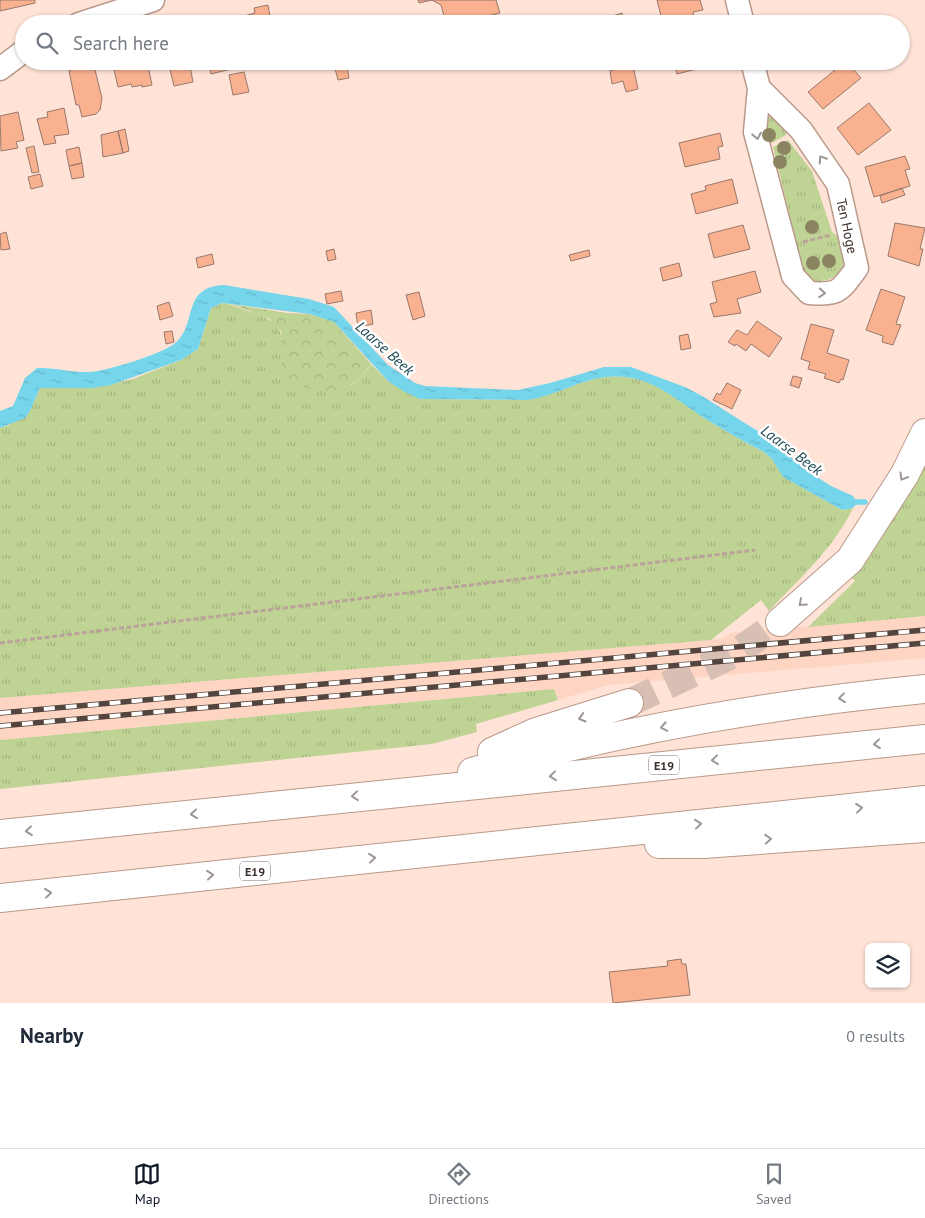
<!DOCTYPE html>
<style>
body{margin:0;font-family:"PT Sans",sans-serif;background:#f6f6f7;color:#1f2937}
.controls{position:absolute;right:15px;bottom:15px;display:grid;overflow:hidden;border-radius:8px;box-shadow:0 1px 4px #0004}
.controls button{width:45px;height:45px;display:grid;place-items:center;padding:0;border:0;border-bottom:1px solid #e0e1e3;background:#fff;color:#1f2937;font:25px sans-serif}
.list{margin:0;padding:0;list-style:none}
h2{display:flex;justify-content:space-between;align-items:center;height:65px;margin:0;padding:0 20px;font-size:21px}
h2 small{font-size:16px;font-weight:400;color:#747a83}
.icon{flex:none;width:28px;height:28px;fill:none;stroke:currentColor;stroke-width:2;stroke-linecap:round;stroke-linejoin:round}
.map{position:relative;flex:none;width:925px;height:1003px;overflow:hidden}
.search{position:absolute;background:#fff;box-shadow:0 1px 4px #0004;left:15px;right:15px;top:15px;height:55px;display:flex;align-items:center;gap:12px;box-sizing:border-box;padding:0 18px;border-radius:28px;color:#747a83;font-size:19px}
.sheet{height:145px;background:#fff}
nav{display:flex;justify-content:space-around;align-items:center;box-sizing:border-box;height:70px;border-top:1px solid #e0e1e3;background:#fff;font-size:14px;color:#747a83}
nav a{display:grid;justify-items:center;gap:2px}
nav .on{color:#111827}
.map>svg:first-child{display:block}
.built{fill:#fed5c2}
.grass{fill:url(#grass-tufts)}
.forest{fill:url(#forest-crowns)}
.water{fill:url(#water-ripples)}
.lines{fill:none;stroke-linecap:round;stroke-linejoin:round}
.stream{stroke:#75d5eb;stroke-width:5.5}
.building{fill:#f9b190;stroke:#98796c}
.highway-tunnel{stroke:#d8bfb4;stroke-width:28;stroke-dasharray:28 14;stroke-linecap:butt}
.minor-casing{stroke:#b9998a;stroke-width:25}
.highway-casing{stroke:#b9998a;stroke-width:30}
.path{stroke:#b9a298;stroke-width:3;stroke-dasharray:5 2.5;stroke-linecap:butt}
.minor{stroke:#fff;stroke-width:22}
.highway{stroke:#fff;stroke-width:28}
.rail-casing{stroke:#53453e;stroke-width:5.5}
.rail{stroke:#fff;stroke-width:4;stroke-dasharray:11;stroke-linecap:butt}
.tree{fill:#8a8461}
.oneway{stroke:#9d9694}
.labels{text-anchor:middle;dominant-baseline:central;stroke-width:5;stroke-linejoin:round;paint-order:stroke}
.shield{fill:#fff;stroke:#766d68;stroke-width:1}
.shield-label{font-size:12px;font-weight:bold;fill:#3b2e28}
.street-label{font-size:14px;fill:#3b2e28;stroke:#fff}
.water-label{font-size:15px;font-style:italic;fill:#204b55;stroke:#fff}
</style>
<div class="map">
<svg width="925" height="1003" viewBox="0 0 925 1003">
<defs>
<pattern id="grass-tufts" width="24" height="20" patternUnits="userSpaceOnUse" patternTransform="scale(1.25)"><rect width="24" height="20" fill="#bfd394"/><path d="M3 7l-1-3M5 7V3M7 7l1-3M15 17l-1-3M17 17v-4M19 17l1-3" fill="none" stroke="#a5b580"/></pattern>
<pattern id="forest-crowns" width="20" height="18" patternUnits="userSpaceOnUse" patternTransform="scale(1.25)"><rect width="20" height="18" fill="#bfd394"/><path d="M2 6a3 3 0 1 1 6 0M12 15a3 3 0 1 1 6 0" fill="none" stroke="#a5b580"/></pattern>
<pattern id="water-ripples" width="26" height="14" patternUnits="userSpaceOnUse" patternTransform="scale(1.25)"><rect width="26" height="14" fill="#75d5eb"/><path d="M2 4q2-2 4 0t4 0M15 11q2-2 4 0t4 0" fill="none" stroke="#66b7ca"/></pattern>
</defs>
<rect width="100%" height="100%" fill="#ffe3d7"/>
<path class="built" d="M925,616V658L608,685L558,700L554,689L0,740V698L721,639L731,633Z"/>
<path class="grass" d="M773,116L787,127L786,135L772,143L764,139L768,117Z
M788,140L812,171L832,232L840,238L846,258C840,280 820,288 802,275L794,250L795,237L773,147Z
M222,303C233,304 241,309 251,312C284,322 283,333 282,365L352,385L372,365L388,381L430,399L527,400C556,396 580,379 608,377C648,373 674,398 704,418C724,430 744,442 764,452L772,459L784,477L842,510L853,508C834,548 799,579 769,611L761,600L711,640L0,698V428L9,425L35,400L40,388H92L133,379L181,360L198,349L211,308Z
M925,467V616L808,627L855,581L847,573L896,514Z
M554,689L558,700L476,724L477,732L432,744L0,789V740Z"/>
<path class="forest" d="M232,304L287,313L310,314L334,322L372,365C364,371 360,379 352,384C335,397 308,389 290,383L282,365L281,332L270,319Z"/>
<path class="water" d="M224,285L309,299L334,307L388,365L415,383L425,386L518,390L550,383L604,367H631L685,387L702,396L772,440L806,470L831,486L853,496L857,503L853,508L842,510L783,477L772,459L764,452C744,442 724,430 704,418C673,398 648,373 608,377C580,379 556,396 528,400L420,399L403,391L388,381L334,322L310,314L222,303L211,308L198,349L181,360L111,385L92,388H40L30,411L25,418L0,428V411L13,406L25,378L37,368C55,367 72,373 90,372C107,371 161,354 174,344C199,325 180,287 224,285Z"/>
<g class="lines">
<path class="stream" d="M851,502H865"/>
</g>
<path class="building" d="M0,0H35V3L0,11Z
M418,0H496L500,13L456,24H446L441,5L432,0L419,3Z
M657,0H700L703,10L693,12L694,19L676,24H663Z
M268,5L271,22L280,20L281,24H244V16L255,13L254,8Z
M622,13L625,24H607L606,18Z
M327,17L329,24H299V23Z
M69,61H87L88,67L94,66L102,98L100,110L96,114L82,117L79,105H76L69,71L71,70Z
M112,61H147L152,85L142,87V85L132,87L131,84L118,87Z
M168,61H189L193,82L174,86Z
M208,61H233L235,68L211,74Z
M333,61H346L349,78L338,80Z
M673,61H716V64L677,74Z
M846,61L861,78L823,109L808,92Z
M628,64L629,67L633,66L638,89L626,92L623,81L612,84L610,71Z
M244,72L249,92L233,95L229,75Z
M869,103L891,130L858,155L837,128Z
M64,108L69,134L54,136L56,143L44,145L37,119L48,117L47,112Z
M18,112L24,140L16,142L18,148L1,151L0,116Z
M125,129L129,151L123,153L118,131Z
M118,131L123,153L103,157L101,135Z
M720,133L723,146L718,147L720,159L685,167L679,143Z
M34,146L39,172L32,173L26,148Z
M79,147L82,163L69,166L66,150Z
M905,156L910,169L905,170L910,186L874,197L865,167Z
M82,163L84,177L72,179L69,166Z
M40,174L43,186L31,189L28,177Z
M732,179L738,203L696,214L691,194L706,190L705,186Z
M902,188L905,195L882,203L880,196Z
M895,223L925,228L920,249H923L919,266L888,256Z
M743,225L750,249L714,258L708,234Z
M6,232L10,249L1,250L0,234Z
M334,249L336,259L328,261L326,251Z
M589,250L590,256L571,261L569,255Z
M212,254L214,264L198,268L196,258Z
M679,263L682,276L663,281L660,268Z
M755,271L761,292L737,299L741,313L714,317L710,304L717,302L712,282Z
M881,289L905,297L896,324L901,325L893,345L882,342L883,336L866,330Z
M341,291L343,301L327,304L325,294Z
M419,292L425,316L413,320L406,295Z
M169,302L173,316L160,320L157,306Z
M371,310L373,324L358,327L356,313Z
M757,321L782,338L769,357L751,344L746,351L736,344L735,346L728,342L737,330L747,335Z
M811,324L834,330L827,353L849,360L843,380L841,379L839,383L824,378L826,374L808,369L810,362L801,359Z
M172,331L174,342L166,344L164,332Z
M688,334L691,348L681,350L679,336Z
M793,376L802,378L799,388L790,385Z
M727,383L741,390L732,409L713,400L717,393L720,395Z
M681,959L682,964H686L690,995L613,1003L609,972L668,966L667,961Z"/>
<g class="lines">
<path class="highway-tunnel" d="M629,703L734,654L780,622"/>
<defs>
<path id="minor" d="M737,0L743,24
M79,24L153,0
M752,61L759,88L755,132L793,276L809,293C839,295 839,292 857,268L838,184L801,130L759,88
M0,69L24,51"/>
<path id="highway" d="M780,622L850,560L905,474L925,433
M492,752L536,732L629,703
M472,772C620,730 772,704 925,689
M0,834L925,739
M659,844H703L925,828
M0,898L925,800"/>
</defs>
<use href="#minor" class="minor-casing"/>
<use href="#highway" class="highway-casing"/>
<path class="path" d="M45,24L61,17
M803,242L831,235
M0,643L755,550"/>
<use href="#minor" class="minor"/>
<use href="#highway" class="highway"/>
<defs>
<path id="rail" d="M0,713L925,630
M0,726L925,643"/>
</defs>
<use href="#rail" class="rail-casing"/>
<use href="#rail" class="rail"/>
</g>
<g class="tree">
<circle cx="769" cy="135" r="7"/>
<circle cx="784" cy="148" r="7"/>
<circle cx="780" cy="162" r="7"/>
<circle cx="812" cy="227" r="7"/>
<circle cx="829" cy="261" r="7"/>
<circle cx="813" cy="263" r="7"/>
</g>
<defs><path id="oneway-chevron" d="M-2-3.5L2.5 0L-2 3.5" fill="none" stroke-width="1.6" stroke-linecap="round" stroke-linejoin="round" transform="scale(1.25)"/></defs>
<g class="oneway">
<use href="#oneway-chevron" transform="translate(757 136) rotate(79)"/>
<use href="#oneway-chevron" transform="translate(822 159) rotate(-123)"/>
<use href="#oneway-chevron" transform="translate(822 293) rotate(4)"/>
<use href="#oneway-chevron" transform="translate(903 477) rotate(121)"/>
<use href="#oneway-chevron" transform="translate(802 603) rotate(138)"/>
<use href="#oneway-chevron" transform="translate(842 698) rotate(173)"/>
<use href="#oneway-chevron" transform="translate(582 718) rotate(163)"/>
<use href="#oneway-chevron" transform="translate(664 727) rotate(169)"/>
<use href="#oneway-chevron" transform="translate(877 744) rotate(174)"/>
<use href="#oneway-chevron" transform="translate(715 760) rotate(174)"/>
<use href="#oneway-chevron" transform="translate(553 776) rotate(174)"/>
<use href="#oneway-chevron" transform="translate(355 796) rotate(174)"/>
<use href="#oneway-chevron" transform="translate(859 808) rotate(-6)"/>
<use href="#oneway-chevron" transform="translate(194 814) rotate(174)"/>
<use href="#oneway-chevron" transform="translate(698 824) rotate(-6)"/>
<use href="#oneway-chevron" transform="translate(29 831) rotate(174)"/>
<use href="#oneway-chevron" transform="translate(768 839) rotate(-4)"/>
<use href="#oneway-chevron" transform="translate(372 858) rotate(-6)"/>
<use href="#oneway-chevron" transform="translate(210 875) rotate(-6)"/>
<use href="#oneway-chevron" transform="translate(48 893) rotate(-6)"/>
</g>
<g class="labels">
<g class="shield">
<rect x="649" y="755.5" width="30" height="19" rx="4"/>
<rect x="240" y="861.5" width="30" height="19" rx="4"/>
</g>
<g class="shield-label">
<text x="664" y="765">E19</text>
<text x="255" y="871">E19</text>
</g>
<g class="street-label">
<text transform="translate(847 226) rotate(78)">Ten Hoge</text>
</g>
<g class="water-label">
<text transform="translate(385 348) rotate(42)">Laarse Beek</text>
<text transform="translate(792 450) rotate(37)">Laarse Beek</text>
</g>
</g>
</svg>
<div class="controls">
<button><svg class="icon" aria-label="layers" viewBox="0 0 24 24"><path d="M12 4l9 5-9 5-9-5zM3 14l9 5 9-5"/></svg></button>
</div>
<div class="search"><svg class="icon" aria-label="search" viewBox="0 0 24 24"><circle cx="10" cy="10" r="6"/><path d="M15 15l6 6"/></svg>Search here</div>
</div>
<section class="sheet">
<h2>Nearby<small>0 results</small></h2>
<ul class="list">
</ul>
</section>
<nav>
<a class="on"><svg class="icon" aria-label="map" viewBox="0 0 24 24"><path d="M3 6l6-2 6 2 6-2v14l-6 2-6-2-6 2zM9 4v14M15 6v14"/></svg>Map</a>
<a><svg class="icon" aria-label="directions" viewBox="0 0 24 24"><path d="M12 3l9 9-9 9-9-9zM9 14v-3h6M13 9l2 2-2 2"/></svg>Directions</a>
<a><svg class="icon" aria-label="saved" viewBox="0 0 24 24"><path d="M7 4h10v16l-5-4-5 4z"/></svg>Saved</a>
</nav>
